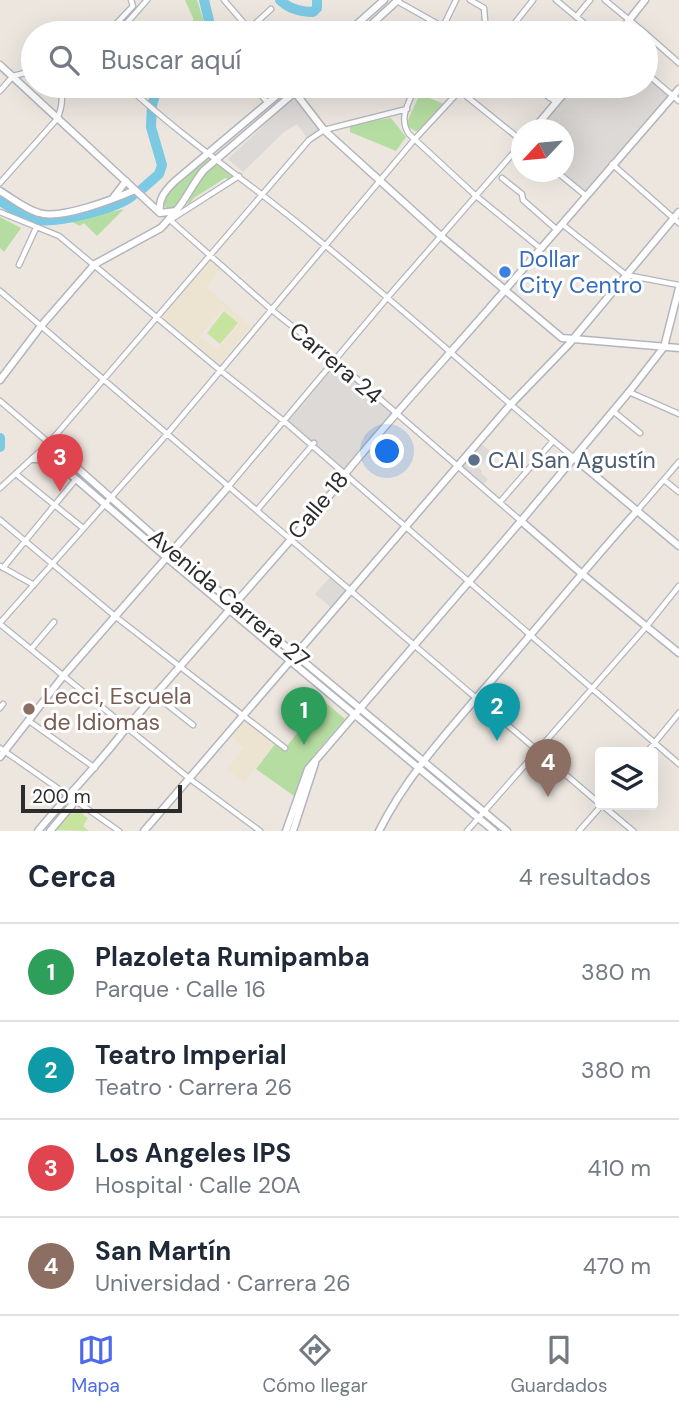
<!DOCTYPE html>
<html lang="es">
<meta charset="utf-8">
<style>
body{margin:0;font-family:"DM Sans",sans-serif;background:#f2f2f3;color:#1f2937}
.controls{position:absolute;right:21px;bottom:21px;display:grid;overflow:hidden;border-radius:7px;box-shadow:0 7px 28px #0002}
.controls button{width:63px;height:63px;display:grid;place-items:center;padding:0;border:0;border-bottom:2px solid #e0e1e3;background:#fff;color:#1f2937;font:35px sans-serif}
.compass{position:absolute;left:511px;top:119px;width:63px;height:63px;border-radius:50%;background:#fff;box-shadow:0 7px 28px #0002;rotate:244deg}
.scale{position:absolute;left:21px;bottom:18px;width:161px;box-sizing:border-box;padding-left:7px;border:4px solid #2c2c2c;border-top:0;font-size:19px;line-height:24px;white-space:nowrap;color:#2c2c2c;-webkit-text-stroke:5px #fff;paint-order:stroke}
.you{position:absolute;left:388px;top:452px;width:24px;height:24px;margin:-18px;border:5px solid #fff;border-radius:50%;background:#1a73e8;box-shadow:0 0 0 10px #1a73e833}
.badge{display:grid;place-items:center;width:46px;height:46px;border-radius:50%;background:#4e6cea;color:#fff;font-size:23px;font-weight:700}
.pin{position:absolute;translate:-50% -58px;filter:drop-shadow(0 2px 4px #0008)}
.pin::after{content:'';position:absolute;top:37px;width:24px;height:21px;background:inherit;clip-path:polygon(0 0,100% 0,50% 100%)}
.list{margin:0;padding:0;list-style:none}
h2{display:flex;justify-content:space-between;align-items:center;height:91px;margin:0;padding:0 28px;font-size:30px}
h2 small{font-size:23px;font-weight:400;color:#747a83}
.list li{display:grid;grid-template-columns:46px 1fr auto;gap:21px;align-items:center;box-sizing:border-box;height:98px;padding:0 28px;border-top:2px solid #e0e1e3}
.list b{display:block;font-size:26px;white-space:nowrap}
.list p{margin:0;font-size:23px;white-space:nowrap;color:#747a83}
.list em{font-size:23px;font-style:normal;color:#747a83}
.icon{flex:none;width:38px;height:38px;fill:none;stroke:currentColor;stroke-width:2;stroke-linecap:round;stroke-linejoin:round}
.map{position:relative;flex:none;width:679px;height:831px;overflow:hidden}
.search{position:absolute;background:#fff;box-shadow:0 7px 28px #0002;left:21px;right:21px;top:21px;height:77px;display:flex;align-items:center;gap:18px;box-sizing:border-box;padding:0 24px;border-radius:38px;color:#747a83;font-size:26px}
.sheet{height:483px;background:#fff}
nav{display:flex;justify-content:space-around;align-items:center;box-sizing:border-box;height:98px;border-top:2px solid #e0e1e3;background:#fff;font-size:19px;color:#747a83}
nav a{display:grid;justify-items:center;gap:4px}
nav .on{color:#4e6cea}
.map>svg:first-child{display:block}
.education{fill:#ece3d0;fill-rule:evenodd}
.green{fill:#b6dda1}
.pitch{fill:#c6e49e}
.plaza{fill:#dcd9d6}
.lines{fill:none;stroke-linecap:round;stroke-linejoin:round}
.river{stroke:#7cc9e4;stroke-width:10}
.street-casing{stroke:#b3b5be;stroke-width:7}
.secondary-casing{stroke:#b3b5be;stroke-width:9}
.street{stroke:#fff;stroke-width:4.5}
.secondary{stroke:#fff;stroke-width:6}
.shop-dot{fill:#3f7fe0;stroke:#fff;stroke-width:2.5}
.service-dot{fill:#5c6f8a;stroke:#fff;stroke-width:2.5}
.education-dot{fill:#8d6e63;stroke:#fff;stroke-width:2.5}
.labels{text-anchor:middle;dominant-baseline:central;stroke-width:6;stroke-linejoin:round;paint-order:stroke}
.shop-label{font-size:23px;fill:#366cbe;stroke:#fff;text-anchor:start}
.street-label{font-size:23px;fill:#2c2c2c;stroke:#fff}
.service-label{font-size:23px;fill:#4e5e75;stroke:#fff;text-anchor:start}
.education-label{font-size:23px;fill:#785e54;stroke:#fff;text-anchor:start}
</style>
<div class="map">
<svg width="679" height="831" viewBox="0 0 679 831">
<rect width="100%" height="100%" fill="#ece6df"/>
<path class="education" d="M209,260L220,269L206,287L251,326L219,364L163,317ZM223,308L240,323L217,350L200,336Z
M245,720L275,743L244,783L227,769L244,748L231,736Z"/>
<path class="green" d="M185,0H197L205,25L204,33H193V18Z
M420,94L444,104L419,131H415L407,126V122Z
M391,118L406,137L396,151L350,132V127L354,124Z
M209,156L215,159L178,205L170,210L166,208L163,201L171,190Z
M218,162L237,175L229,180L225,178L194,198L186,208L195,186L205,173Z
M124,209L97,236L84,223L80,226L70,221Z
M0,217L21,228L4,252L0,248Z
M319,697L345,719L313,756L294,796L256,769L278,740L287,746L301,728L304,713Z"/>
<path class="pitch" d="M224,311L238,323L220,344L207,333Z
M81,813L88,818L83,826L89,831L55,830L68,814Z"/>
<path class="plaza" d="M646,77L669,95L585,193L559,172H564V130H535L572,86H646Z
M295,96L322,130L308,139L297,124L284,132L243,172L228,159Z
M335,360L395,412L345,474L285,422Z
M481,444L491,452L479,468L482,471L481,473L488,479L484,484L462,466Z
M331,576L350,590L334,610L315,594Z"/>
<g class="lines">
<path class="river" d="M204,0L212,33
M280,0C289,9 300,12 313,12L317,8V0
M142,189L159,174L162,165L151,127L152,105L158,86
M0,201C11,207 22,216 34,219C53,225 119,208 133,195
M0,438V447"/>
<defs>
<path id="street" d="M224,0L249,29
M470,0L484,8L486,33
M556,0L596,33
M605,0L645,33
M397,1L443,27
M576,17L590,0
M117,23L133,6L131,0
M118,33L147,0
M245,33L271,9
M440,33L456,0
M507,33L533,0
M646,34L679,63
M646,73L679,101
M127,86C184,139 250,183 310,233C400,306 485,384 574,458
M253,86L268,103
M405,86L413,92
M416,86C409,102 398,118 409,134L475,195L540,248
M532,86L555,101
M0,91L13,76L33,71
M460,91L522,141
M612,164L679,223
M557,172L585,195
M239,176L170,220L273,311L335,360L521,521
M502,178L522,194L523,200L556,229
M0,183L57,119C62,108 64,97 59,86
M0,212L59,236L221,371L285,422L679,764
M562,224L626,275L679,285
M19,265L36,228
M0,291L600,804
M629,392L679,414
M0,401L49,443
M613,411L640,433
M49,443L47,452L51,459
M16,474L83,528
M664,480L679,492
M229,486L387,298L522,143
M0,488L49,443L309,140L324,130L407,109
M500,502L553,441
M258,509L314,443
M637,511L679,462
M0,520L116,617L285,748
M0,566L34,585
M3,568L76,479
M0,623L168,433L414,140L464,86
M0,624L190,779L260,831
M32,648L54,622
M155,695L193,725
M0,708L3,704
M29,721L95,768
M0,748L119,831
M647,752L679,713
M602,805L633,831
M467,831L646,627L679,586
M579,831L602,805"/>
<path id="secondary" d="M347,33L384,0
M362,33L398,0
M619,33L645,0
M0,65L160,213
M288,86L174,182C165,191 158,199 160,213L176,211C187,198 193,183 204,170L302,86
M290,86L324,130L442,237L562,338L679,348
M533,130L570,86
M0,191C12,198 25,209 39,213C61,220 114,199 135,190
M113,198L126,181
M0,380L41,326L95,264L161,228L175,212
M49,443L171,551L507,831
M574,458L679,546
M33,459H51L76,479L166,557L494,831
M521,521L581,573L679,653
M0,757L64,675L229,486
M38,831C67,796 99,764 127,727L343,480L345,474C396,411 452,352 505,290C563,223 621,156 679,89
M50,831L72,805L70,796
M144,831L511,404L569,344L679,212
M286,831L308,769L521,521L629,392L664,347L679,288
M293,831L315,763
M379,831C409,771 454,725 497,674C544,620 588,565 636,512"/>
</defs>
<use href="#street" class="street-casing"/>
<use href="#secondary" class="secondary-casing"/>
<use href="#street" class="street"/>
<use href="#secondary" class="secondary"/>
</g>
<circle class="shop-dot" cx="505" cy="272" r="7"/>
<circle class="service-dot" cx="474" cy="460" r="7"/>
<circle class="education-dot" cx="29" cy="709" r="7"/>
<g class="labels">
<g class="shop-label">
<text x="519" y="259">Dollar<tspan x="519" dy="26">City Centro</tspan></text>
</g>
<g class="street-label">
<text transform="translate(336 363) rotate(40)">Carrera 24</text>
<text transform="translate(318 505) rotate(-50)">Calle 18</text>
<text transform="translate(229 598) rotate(40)">Avenida Carrera 27</text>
</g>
<g class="service-label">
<text x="488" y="460">CAI San Agustín</text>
</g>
<g class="education-label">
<text x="43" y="696">Lecci, Escuela<tspan x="43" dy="26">de Idiomas</tspan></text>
</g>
</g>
</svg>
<div class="controls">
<button><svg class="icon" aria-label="layers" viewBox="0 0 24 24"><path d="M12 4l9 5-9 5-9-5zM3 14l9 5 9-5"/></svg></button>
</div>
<svg class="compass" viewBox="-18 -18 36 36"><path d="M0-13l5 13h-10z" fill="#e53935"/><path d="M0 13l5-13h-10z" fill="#747a83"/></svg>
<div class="scale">200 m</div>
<div class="you"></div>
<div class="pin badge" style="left:304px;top:745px;background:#2e9e5b">1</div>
<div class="pin badge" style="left:497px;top:741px;background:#0f9aa8">2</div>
<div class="pin badge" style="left:60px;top:492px;background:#e0444e">3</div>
<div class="pin badge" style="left:548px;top:797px;background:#8d6e63">4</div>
<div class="search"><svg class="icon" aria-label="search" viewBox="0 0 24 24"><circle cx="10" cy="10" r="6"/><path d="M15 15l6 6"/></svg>Buscar aquí</div>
</div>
<section class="sheet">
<h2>Cerca<small>4 resultados</small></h2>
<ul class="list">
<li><span class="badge" style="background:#2e9e5b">1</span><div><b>Plazoleta Rumipamba</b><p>Parque · Calle 16</p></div><em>380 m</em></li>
<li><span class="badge" style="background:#0f9aa8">2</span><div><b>Teatro Imperial</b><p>Teatro · Carrera 26</p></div><em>380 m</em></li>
<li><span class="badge" style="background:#e0444e">3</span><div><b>Los Angeles IPS</b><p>Hospital · Calle 20A</p></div><em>410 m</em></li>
<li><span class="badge" style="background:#8d6e63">4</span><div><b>San Martín</b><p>Universidad · Carrera 26</p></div><em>470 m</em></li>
</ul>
</section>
<nav>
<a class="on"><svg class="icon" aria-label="map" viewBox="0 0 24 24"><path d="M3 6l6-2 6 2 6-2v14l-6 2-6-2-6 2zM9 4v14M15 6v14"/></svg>Mapa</a>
<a><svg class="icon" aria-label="directions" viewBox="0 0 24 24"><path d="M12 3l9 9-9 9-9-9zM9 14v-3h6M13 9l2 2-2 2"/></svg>Cómo llegar</a>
<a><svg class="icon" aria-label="saved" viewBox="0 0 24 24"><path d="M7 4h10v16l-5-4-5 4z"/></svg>Guardados</a>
</nav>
